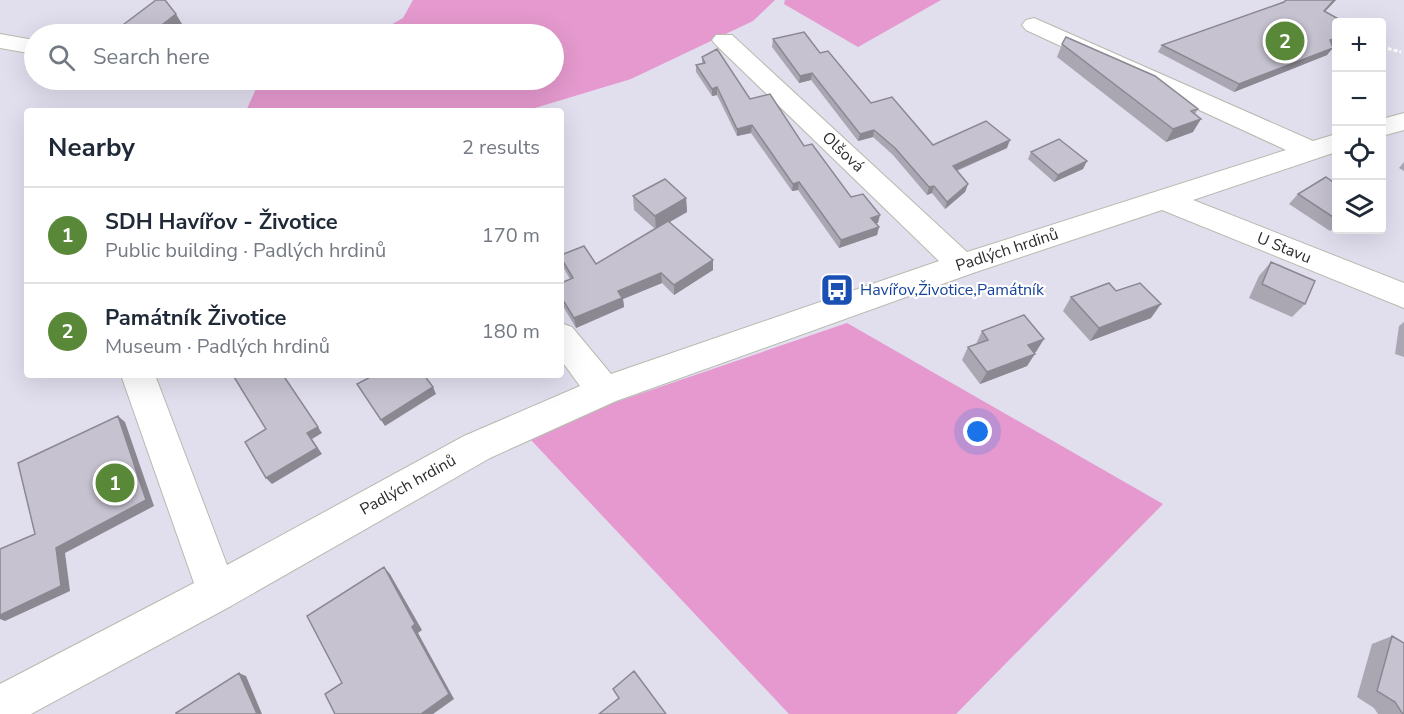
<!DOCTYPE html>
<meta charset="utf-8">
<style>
body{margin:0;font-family:"Nunito Sans",sans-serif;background:#f6f6f7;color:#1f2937}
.controls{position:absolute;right:18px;top:18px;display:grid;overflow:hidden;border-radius:6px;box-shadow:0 6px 24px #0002}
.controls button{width:54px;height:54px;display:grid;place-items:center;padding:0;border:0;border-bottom:2px solid #e0e1e3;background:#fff;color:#1f2937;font:30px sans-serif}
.you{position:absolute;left:978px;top:432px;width:21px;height:21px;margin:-15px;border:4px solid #fff;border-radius:50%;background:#1a73e8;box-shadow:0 0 0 9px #1a73e833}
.badge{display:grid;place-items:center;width:39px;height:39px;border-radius:50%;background:#5a8839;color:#fff;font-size:20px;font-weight:700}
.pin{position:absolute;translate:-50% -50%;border:3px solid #fff;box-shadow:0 2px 6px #0006}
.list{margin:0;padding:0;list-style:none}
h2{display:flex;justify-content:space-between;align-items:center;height:78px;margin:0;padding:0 24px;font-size:26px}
h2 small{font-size:20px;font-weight:400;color:#747a83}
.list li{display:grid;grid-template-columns:39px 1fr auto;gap:18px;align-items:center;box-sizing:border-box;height:96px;padding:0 24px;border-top:2px solid #e0e1e3}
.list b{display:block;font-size:22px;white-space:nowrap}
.list p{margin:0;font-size:20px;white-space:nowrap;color:#747a83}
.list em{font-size:20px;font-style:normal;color:#747a83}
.icon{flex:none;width:33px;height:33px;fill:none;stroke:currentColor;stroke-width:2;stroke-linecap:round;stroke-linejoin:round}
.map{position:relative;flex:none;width:1404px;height:714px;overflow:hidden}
.search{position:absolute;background:#fff;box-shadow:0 6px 24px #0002;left:24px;top:24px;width:540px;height:66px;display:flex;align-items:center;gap:15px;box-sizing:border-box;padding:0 21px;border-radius:33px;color:#747a83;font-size:22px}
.panel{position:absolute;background:#fff;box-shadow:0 6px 24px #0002;left:24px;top:108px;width:540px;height:270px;border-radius:6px}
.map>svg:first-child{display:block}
.green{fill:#e599ce}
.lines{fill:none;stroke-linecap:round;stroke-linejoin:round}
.minor-casing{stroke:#b5bcae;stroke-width:2}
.path{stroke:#fff;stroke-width:3;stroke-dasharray:4 2;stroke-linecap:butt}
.minor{fill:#fff;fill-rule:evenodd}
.wall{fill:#aaa7b3}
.shaded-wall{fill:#8b8892}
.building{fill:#c6c2d0;stroke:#8b8892;stroke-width:1.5}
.labels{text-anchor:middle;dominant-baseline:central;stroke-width:4.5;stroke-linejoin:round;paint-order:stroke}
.street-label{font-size:16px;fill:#2c2c2c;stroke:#fff}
.transit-label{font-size:16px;fill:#164399;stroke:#fff;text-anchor:start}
</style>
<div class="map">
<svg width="1404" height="714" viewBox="0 0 1404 714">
<rect width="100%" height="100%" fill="#e1deee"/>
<path class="green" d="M413,0H775L753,21L631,79L525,111H246L260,80H554V34H375L403,18Z
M785,0H941L858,47L784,4Z
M847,323L1163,504L956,714H789L531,440L616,402Z"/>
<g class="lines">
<defs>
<path id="minor" d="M1034,18L1313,141L1336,134V152L1193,200L1404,283V308L1162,210L973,273L616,401L490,458L231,606L31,714H0V684L194,583L121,375H155L227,565L464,436L580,386L561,360V323L572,327L611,374L939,261L716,45L712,40L716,35H732L967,252L1286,150L1026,30L1022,25L1026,20Z
M0,34L34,40V54L0,48Z
M1404,113V130L1382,136V119Z"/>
</defs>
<use href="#minor" class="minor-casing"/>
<path class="path" d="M1382,47L1401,52"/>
<use href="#minor" class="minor"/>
</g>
<path class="wall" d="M1286,0H1336L1325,11L1336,22V43L1332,45L1327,55L1234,92L1158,52L1162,45L1284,2Z
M773,39L820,53L871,103L933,145L1007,148L957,171L968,184L965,192L945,209L932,193L927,195L893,155L873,137L858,141L811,80L799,83L772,47Z
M1062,44L1198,109L1195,114L1193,132L1166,142L1057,57Z
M702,57L750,99L804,146L851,197L878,223H875L879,227L877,235L839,248L798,190L792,191L751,133L737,136L717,95L712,96L696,72V65L702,63Z
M1031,152L1083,169L1054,182L1028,159Z
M1404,162V171L1399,168Z
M1336,184V227L1330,231L1289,204L1298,194Z
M633,196L686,198L687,212L669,222L713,270L674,295L662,283L623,299L624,307L576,328L561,303V283L570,279L562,265L561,255L596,264L655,229L634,210Z
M1271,262L1305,304L1292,317L1249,298L1259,276Z
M1116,291L1151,318L1090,341L1063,311L1071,297Z
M1404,322V357L1395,354L1399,326Z
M982,331L1036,352L1034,353L1027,366L980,384L962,360L968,347L976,344Z
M1392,636L1404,714H1378L1374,708L1357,697L1372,644Z"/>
<path class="shaded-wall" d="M1334,0H1336L1319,18L1324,11Z
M176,14L182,24L169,34H150Z
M1336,38V43L1325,47L1330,40Z
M1333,48L1327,55L1234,92L1239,84Z
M812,73L811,80L799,83L800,76Z
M717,87V95L712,96V89Z
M1201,119L1193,132L1166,142L1173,129Z
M752,125L751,133L737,136V129Z
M874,130L873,137L858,141L860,134Z
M1010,140L1007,148L950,173L953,166Z
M1087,161L1083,169L1054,182L1058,175Z
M799,182L798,190L792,191L793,184Z
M968,184L965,192L945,209L947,202Z
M934,186L932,193L927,195L929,187Z
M686,198L687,212L656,230L655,216Z
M880,215L878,223L869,225L871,218Z
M879,227L877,235L839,248L841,240Z
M713,260V270L674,295V285Z
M661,273L662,283L623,299L624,307L576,328L574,318L618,291Z
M1161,304L1151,318L1090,341L1099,328Z
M1044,339L1036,352L1021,358L1028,345Z
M1035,354L1027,366L980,384L987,372Z
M283,375L322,433L312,439L322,454L272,484L266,478L307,433Z
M433,387L436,394L385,426L381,420Z
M118,416L125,422L154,506L65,553L70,591L5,621L0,619V615L56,548Z
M384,567L390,574L422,630L418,633L454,699L433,714H421Z
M239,673L246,676L262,714H257Z"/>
<path class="building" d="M156,0H165L176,14L150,34H111Z
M1286,0H1334L1324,11L1344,22H1336V38L1330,40L1333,48L1239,84L1162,45L1284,2Z
M804,32L820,53L828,51L871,103L892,97L933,145L986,121L1010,140L953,166L968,184L947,202L934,186L929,187L895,148L874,130L860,134L812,73L800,76L773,39Z
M1066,37L1155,76L1198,109L1191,111L1201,119L1173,129L1062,44Z
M717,49L750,99L770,94L804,146L812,144L851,197L863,194L880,215L871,218L879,227L841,240L799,182L793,184L752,125L737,129L717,87L712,89L696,65L705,63L702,57Z
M1059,139L1087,161L1058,175L1031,152Z
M1326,177L1336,184V219L1298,194Z
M665,179L686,198L655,216L633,196Z
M668,221L713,260L674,285L661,273L618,291L622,298L574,318L561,297V283L573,278L561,258V255L584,246L596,264Z
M1271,262L1315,281L1305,304L1262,284Z
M1109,283L1116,291L1140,283L1161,304L1099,328L1071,297Z
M1024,315L1044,339L1028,345L1035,354L987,372L968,347L988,340L982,331Z
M237,375H283L318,427L307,433L317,448L266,478L245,442L266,429L234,377Z
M374,375H424L433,387L381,420L357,384Z
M118,416L146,500L56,548L61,586L0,615V549L35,534L18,463Z
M384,567L415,624L412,627L449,694L421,714H335L325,694L342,683L307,616Z
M1392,636L1404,643V714L1402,713L1395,702L1377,691Z
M634,671L666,714H599L619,698L613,689Z
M239,673L257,714H176V713Z"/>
<defs>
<symbol id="bus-square" viewBox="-11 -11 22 22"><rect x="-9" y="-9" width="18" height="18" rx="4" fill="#1a4fb4" stroke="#fff"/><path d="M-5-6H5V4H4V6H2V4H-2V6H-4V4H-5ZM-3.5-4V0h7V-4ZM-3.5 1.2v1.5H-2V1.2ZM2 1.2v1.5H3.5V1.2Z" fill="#fff"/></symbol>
</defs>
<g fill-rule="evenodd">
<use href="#bus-square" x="818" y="271" width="38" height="38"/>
</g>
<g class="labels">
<g class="street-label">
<text transform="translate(843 152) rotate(43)">Olšová</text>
<text transform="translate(1284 248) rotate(22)">U Stavu</text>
<text transform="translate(1007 250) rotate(-18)">Padlých hrdinů</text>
<text transform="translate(408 485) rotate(-29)">Padlých hrdinů</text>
</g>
<g class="transit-label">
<text x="860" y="290">Havířov,Životice,Památník</text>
</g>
</g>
</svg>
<div class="controls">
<button>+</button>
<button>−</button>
<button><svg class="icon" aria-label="locate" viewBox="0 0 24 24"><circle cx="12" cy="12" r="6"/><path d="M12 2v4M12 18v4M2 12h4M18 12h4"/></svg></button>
<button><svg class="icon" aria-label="layers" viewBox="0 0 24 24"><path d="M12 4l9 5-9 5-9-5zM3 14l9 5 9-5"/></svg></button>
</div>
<div class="you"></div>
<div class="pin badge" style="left:115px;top:483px">1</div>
<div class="pin badge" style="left:1285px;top:41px">2</div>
<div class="search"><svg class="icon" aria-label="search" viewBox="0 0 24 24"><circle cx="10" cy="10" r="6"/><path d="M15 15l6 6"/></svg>Search here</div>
<section class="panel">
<h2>Nearby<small>2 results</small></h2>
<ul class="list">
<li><span class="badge">1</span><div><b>SDH Havířov - Životice</b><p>Public building · Padlých hrdinů</p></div><em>170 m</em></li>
<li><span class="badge">2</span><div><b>Památník Životice</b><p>Museum · Padlých hrdinů</p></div><em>180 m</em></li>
</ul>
</section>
</div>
